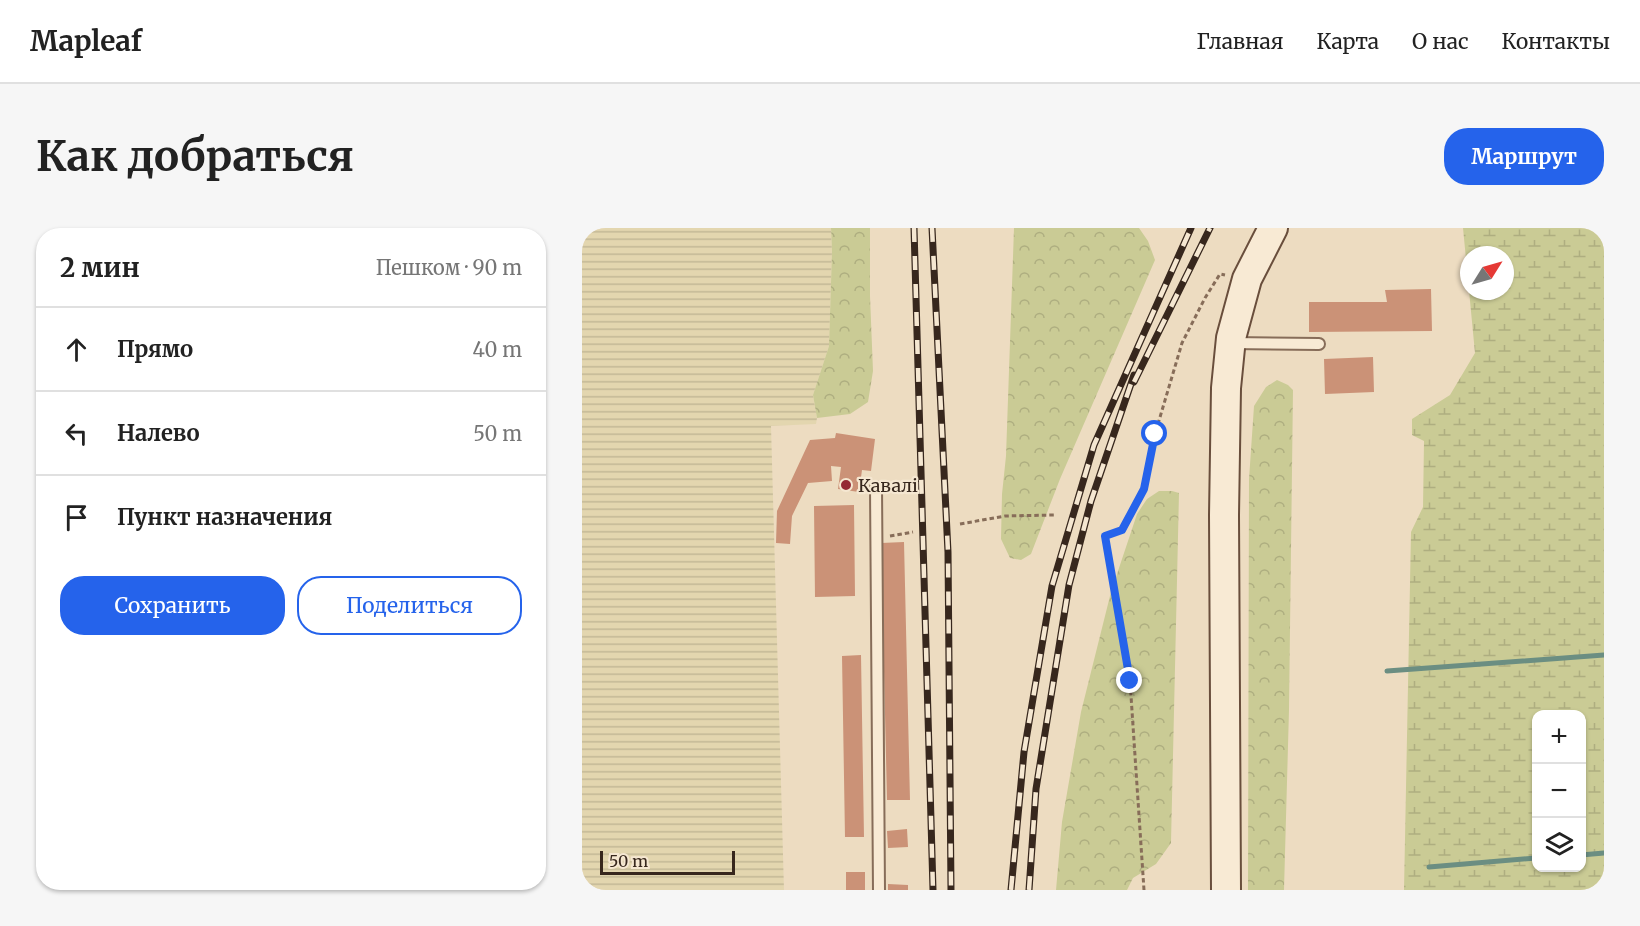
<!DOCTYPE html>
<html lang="ru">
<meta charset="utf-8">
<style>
body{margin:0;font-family:Merriweather,serif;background:#f6f6f6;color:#222}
.controls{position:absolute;right:18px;bottom:18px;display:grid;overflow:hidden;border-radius:12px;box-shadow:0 2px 4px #0004}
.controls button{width:54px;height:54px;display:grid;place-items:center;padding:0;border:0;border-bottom:2px solid #e0e0e0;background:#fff;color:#222;font:30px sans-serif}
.compass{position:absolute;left:878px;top:18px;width:54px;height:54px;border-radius:50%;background:#fff;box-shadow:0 2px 4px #0004;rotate:53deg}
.scale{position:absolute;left:18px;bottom:15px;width:135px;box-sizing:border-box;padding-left:6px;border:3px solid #37271d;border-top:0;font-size:16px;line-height:21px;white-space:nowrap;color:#37271d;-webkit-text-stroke:4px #f5e7d1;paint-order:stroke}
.stop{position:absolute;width:18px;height:18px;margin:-14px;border:4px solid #2563eb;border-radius:50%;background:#fff}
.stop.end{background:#2563eb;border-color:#fff;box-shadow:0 2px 6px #0008}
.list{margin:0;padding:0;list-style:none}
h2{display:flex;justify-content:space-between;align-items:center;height:78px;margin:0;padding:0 24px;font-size:26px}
h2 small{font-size:20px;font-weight:400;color:#767676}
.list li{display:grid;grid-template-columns:39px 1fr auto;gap:18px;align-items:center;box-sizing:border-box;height:84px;padding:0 24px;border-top:2px solid #e0e0e0}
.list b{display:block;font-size:22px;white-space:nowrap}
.list em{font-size:20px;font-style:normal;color:#767676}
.actions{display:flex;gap:12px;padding:18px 24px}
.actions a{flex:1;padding:14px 0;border:2px solid #2563eb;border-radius:24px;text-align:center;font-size:21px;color:#2563eb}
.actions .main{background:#2563eb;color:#fff}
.icon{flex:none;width:33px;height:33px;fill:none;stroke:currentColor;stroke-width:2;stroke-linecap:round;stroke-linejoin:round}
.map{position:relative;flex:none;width:1022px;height:662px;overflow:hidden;border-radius:24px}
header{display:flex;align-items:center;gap:36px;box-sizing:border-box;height:84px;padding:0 30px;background:#fff;border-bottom:2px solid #e0e0e0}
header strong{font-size:28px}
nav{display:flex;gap:33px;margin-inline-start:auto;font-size:21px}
.intro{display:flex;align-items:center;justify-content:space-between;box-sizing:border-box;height:144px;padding:0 36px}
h1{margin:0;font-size:42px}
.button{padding:15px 27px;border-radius:24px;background:#2563eb;color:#fff;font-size:21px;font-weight:700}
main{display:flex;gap:36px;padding:0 36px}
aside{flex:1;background:#fff;border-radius:24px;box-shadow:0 2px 4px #0004}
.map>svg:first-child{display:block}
.farmland{fill:url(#farmland-rules)}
.forest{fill:url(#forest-crowns)}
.wetland{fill:url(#wetland-marsh);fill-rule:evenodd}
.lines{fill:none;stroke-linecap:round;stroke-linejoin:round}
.stream{stroke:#6b8e82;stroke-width:5}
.building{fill:#cb9277}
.lane-casing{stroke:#876d59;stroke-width:14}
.secondary-casing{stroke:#694e3c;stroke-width:32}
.path{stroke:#876d59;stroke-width:3;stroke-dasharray:4.5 3;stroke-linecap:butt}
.lane{stroke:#f8ead4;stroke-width:10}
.secondary{stroke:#f8ead4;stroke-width:28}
.rail-casing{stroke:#37271d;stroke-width:7}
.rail{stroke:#f5e7d1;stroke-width:4.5;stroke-dasharray:14;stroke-linecap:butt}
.route{stroke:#2563eb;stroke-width:8}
.poi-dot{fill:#952934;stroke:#f5e7d1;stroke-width:2}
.labels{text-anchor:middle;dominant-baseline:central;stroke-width:4.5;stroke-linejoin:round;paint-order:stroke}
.poi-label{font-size:18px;fill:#37271d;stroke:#f5e7d1;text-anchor:start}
</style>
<header>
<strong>Mapleaf</strong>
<nav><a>Главная</a><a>Карта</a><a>О нас</a><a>Контакты</a></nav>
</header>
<div class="intro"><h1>Как добраться</h1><a class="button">Маршрут</a></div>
<main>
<aside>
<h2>2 мин<small>Пешком · 90 m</small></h2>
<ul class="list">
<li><svg class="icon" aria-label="ahead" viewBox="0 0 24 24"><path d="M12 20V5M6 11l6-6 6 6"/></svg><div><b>Прямо</b></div><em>40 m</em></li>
<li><svg class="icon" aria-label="left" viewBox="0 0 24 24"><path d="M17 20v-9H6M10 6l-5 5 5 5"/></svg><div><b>Налево</b></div><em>50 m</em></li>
<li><svg class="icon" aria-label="arrive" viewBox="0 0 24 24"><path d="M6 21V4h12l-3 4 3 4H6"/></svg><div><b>Пункт назначения</b></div></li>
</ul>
<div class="actions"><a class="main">Сохранить</a><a>Поделиться</a></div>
</aside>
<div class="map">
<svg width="1022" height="662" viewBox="0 0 1022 662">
<defs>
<pattern id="farmland-rules" width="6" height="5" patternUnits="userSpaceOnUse" patternTransform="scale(1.5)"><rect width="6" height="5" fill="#e3d6af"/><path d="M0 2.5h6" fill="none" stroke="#c3b896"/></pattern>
<pattern id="forest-crowns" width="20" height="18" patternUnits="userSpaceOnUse" patternTransform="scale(1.5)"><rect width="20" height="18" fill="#cacb95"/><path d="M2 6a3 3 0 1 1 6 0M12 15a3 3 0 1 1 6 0" fill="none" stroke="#aeae80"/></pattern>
<pattern id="wetland-marsh" width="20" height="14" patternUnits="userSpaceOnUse" patternTransform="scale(1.5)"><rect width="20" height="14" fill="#cacb95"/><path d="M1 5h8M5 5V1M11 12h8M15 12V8" fill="none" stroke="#aeae80"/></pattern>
</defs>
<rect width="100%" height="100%" fill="#eddcc1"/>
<path class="farmland" d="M0,0H249L250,23L247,118L231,167L235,190L234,196L189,198L202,662H0Z"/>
<path class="forest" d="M249,0H288V68L291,143L286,174L268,186L235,190L231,167L247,118L250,23Z
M432,0H557L566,13L573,32L478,251L449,326L439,332L428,330L419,311L420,266L424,228Z
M695,152L706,157L711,162L707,482L702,662H666L667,251L672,178L684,159Z
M577,263H590L597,265L589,615L574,636L551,650L545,662H474L480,594L499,484L529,364L555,286L565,271Z"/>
<path class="wetland" d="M881,0H1022V662H822L829,304L841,279L842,213L830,207V191L868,167L893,125ZM887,27H923V63H887ZM954,487H999V640H954Z"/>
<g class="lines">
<path class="stream" d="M805,443L1022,427
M999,627L1022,625
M847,639L954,630"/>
</g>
<path class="building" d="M849,61L850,103L727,104V74H805L803,62Z
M791,129L792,164L743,166L742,131Z
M254,205L293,211L289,243L280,242L277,264L256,261L259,239L249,238L250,253L226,255L210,288L208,316L194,315L195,283L228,212L253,210Z
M272,277L273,368L233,369L232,278Z
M322,314L328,572H305L299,315Z
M279,427L282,609H263L260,428Z
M325,601L326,619L306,620L305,603Z
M264,644H283V662H264Z
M306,656L326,657V662H306Z"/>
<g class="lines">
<defs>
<path id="lane" d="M649,115L737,116
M294,259L297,662"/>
<path id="secondary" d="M644,662L642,287L644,160L649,110L665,51L691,0"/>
</defs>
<use href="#lane" class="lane-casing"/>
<use href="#secondary" class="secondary-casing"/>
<path class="path" d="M378,296L423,288L472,287
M308,308L331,304
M562,662L548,453L523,308L540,302L562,261L573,206L600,115L623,70L638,46L643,47"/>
<use href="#lane" class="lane"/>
<use href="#secondary" class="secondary"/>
<defs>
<path id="rail" d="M332,0L351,662
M350,0L366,324L369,662
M552,154L628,0
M429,662L442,524L470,358L512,217L609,0
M447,662L454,561L487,357L509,273L552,147"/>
</defs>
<use href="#rail" class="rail-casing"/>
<use href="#rail" class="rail"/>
</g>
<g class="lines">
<path class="route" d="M548,453L523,308L540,302L562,261L573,206"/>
</g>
<circle class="poi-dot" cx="264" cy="257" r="6"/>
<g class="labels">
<g class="poi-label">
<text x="276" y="257">Кавалі</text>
</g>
</g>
</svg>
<div class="controls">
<button>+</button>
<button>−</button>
<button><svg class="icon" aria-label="layers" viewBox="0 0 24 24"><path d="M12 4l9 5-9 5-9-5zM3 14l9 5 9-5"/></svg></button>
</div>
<svg class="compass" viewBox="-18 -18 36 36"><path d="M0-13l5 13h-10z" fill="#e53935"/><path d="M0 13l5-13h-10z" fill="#767676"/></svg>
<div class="scale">50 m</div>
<div class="stop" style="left:573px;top:206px"></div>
<div class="stop end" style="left:548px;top:453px"></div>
</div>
</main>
